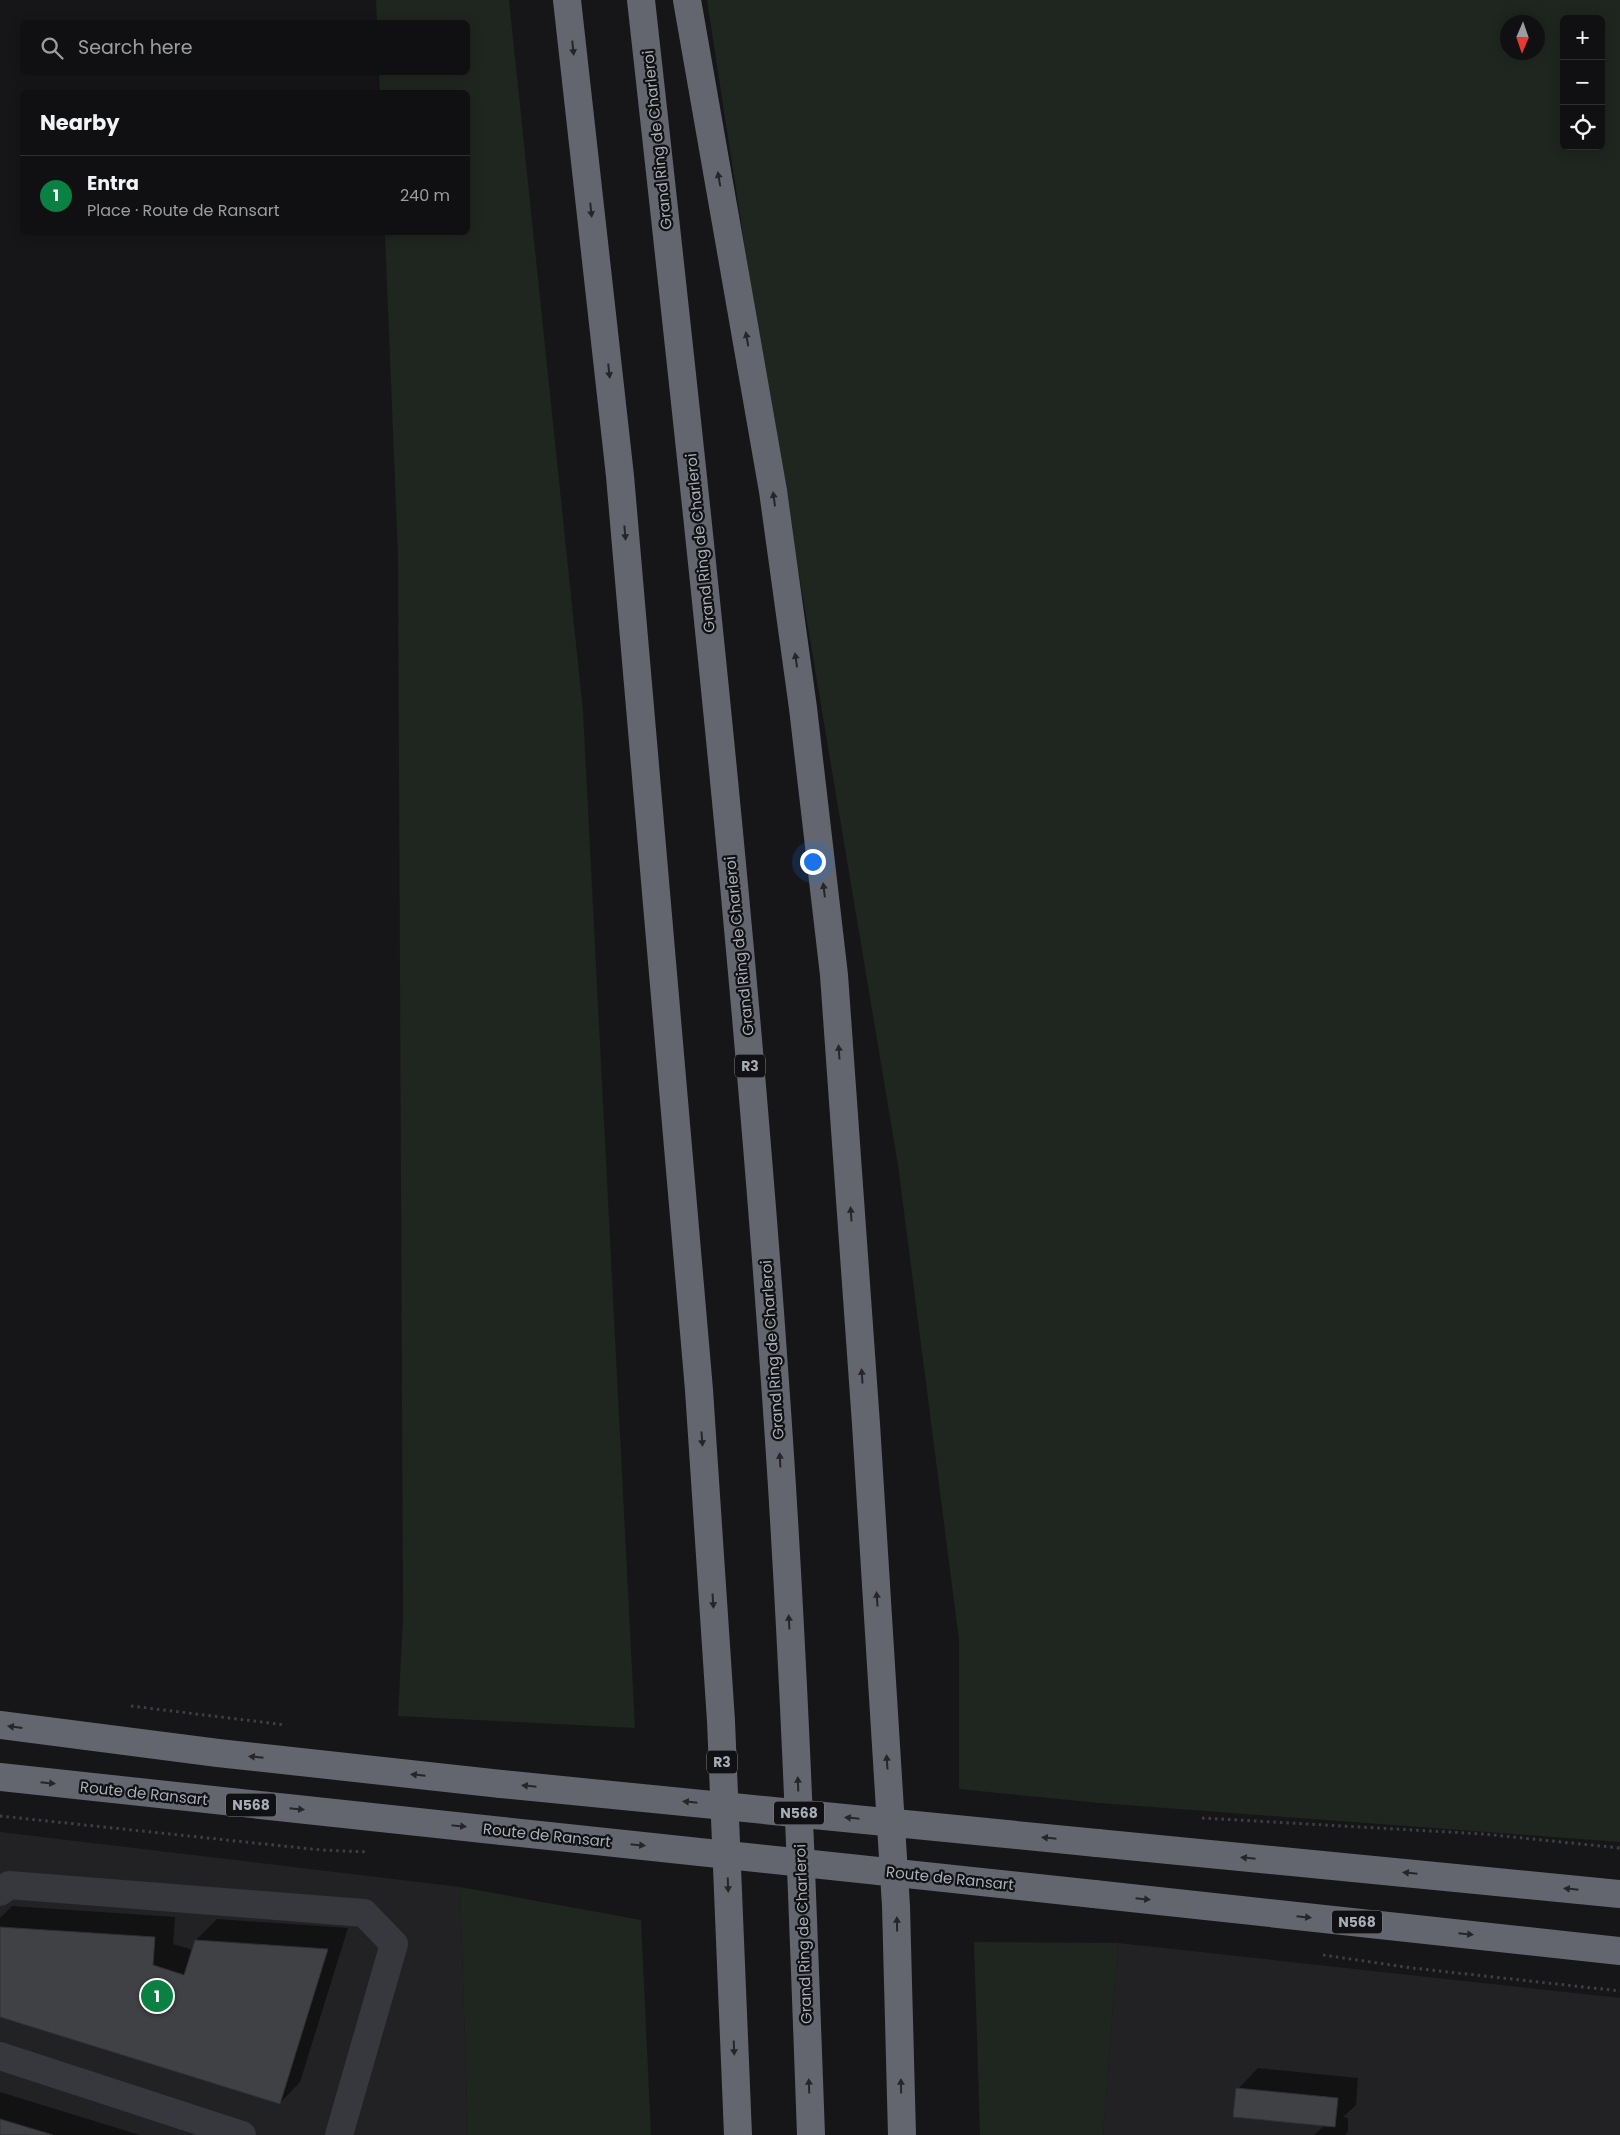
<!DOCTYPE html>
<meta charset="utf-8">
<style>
body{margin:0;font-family:Poppins,sans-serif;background:#19191b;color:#f1f3f6}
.controls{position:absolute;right:15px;top:15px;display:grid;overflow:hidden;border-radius:8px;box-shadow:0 2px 12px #0003}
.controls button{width:45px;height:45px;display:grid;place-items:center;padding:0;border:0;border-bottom:1px solid #303032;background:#101012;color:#f1f3f6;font:25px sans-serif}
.compass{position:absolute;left:1500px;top:15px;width:45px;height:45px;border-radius:50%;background:#101012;box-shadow:0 2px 12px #0003;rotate:182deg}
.you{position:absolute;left:812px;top:861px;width:18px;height:18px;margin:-12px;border:4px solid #fff;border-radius:50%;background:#1a73e8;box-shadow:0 0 0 8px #1a73e833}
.badge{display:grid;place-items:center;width:32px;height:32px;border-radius:50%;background:#0b8043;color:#fff;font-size:16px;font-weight:700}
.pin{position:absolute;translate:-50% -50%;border:2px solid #fff;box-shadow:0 1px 5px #0006}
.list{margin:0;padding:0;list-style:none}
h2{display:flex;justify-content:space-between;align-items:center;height:65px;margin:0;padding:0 20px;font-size:21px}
h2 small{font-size:16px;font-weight:400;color:#9c9d9f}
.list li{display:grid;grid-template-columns:32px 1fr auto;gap:15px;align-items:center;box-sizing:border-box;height:80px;padding:0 20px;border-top:1px solid #303032}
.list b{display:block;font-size:19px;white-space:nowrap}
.list p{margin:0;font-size:16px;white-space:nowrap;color:#9c9d9f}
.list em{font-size:16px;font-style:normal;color:#9c9d9f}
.icon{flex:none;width:28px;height:28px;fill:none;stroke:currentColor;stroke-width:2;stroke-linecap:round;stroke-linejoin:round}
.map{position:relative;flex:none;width:1620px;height:2135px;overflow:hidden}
.search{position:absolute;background:#101012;box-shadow:0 2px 12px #0003;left:20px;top:20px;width:450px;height:55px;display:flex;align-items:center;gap:12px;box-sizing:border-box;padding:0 18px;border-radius:8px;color:#9c9d9f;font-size:19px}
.panel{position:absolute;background:#101012;box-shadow:0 2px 12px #0003;left:20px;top:90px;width:450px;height:145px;border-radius:8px}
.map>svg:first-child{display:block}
.built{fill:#222225}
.green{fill:#1e261f;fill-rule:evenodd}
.shadow{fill:#0007}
.building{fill:#404145;stroke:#303034}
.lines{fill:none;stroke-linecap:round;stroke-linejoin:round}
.path{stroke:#3d3f44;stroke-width:3;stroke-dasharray:2.5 4;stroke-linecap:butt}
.minor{stroke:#37383d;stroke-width:28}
.highway{stroke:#63666e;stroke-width:28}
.highway-bridge{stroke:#63666e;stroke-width:28}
.oneway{fill:#26262a}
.labels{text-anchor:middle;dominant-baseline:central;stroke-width:4.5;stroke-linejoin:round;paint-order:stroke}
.shield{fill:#111113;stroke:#7b7e86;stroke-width:1}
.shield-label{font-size:14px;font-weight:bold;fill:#a8adb8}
.street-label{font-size:15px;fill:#a8adb8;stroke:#111113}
</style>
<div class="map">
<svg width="1620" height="2135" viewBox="0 0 1620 2135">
<rect width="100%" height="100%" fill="#161618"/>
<path class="built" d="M0,1832L460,1887L468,2135H0Z
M1118,1943L1620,1998V2135H1103Z"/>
<path class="green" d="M376,0H509L583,711L635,1728L398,1716L403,1618L398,556L385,233L468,232V92H380L379,73L468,72V22H377Z
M707,0H1620V1842L1099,1803L959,1789V1640L898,1165L750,281ZM1564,19H1601V146H1564ZM1508,22H1538V52H1508Z
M460,1887L641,1920L651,2135H468Z
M974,1942L1118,1943L1103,2135H980Z"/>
<path class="shadow" d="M12,1906L175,1917L173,1944L193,1950L196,1940L217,1919L348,1928L300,2082L280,2103L0,2016V1918Z
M1258,2068L1358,2078L1356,2105L1343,2117L1348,2118V2132L1345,2135H1314L1325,2125L1238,2089Z
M0,2092L140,2135H0Z"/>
<path class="building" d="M0,1927L155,1937L153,1965L184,1975L195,1940L328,1949L280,2104L0,2017Z
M1236,2088L1338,2098L1335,2127L1233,2117Z
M0,2119L53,2135H0Z"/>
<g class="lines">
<path class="path" d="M131,1706L286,1725
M0,1816L321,1850L368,1852
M1202,1818L1483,1834L1620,1848
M1323,1955L1412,1968L1620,1991"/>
<path class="minor" d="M0,1892L9,1885L364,1913L394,1944L339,2135
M0,2056L242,2135"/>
<path class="highway" d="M567,0L620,476L699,1390L721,1721L738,2135
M641,0C692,460 743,921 775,1382C793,1633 802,1884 811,2135
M687,0L773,491L803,708L834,975L866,1424L896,1906L902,2135
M0,1725L218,1753L501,1784
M0,1777L502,1831
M1097,1843L1620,1894
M1094,1894L1620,1951"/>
<path class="highway-bridge" d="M501,1784L1097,1843
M502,1831L1094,1894"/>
</g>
<defs><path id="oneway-solid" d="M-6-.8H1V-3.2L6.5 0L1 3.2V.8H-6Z" transform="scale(1.25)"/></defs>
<g class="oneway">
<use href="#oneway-solid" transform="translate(573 48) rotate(84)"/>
<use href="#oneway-solid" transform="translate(719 179) rotate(-100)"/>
<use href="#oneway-solid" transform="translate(591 210) rotate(84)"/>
<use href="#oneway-solid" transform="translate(747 339) rotate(-100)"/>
<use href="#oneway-solid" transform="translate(609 371) rotate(84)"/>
<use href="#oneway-solid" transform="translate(774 499) rotate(-98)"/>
<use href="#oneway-solid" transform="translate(625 533) rotate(85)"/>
<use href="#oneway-solid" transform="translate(796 660) rotate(-98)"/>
<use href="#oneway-solid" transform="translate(824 890) rotate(-97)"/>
<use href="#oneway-solid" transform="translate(839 1052) rotate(-94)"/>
<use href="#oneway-solid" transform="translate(851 1214) rotate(-94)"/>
<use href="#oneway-solid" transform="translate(862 1376) rotate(-94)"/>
<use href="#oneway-solid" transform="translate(702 1439) rotate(86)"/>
<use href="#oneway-solid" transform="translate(780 1460) rotate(-93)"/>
<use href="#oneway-solid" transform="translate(877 1599) rotate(-94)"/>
<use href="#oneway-solid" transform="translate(713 1601) rotate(86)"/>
<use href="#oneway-solid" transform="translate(789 1622) rotate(-93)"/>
<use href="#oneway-solid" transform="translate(15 1727) rotate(-173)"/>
<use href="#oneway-solid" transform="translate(256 1757) rotate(-174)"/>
<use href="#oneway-solid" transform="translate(887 1762) rotate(-94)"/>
<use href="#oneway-solid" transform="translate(418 1775) rotate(-174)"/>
<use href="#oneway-solid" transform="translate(48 1783) rotate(6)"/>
<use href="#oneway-solid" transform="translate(798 1784) rotate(-92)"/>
<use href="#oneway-solid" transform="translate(529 1786) rotate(-174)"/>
<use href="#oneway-solid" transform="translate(690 1802) rotate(-174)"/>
<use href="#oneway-solid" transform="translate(297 1809) rotate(6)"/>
<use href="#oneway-solid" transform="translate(852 1818) rotate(-174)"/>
<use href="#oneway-solid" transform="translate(459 1826) rotate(6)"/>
<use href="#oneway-solid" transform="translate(1049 1838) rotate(-174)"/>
<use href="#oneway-solid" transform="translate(638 1845) rotate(6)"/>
<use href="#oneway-solid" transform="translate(1248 1858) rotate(-174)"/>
<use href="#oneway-solid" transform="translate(1410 1873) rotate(-174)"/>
<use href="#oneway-solid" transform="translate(728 1885) rotate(88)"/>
<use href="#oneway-solid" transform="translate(1571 1889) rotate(-174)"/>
<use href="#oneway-solid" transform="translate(1143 1899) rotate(6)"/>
<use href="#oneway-solid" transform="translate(1304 1917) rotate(6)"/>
<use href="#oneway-solid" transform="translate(897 1924) rotate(-91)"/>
<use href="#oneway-solid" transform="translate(1466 1934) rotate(6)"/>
<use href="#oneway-solid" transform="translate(734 2048) rotate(88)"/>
<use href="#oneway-solid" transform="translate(809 2086) rotate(-92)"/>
<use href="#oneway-solid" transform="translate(901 2086) rotate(-91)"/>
</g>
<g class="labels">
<g class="shield">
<rect x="735" y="1054.5" width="30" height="23" rx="4"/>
<rect x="707" y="1750.5" width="30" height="23" rx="4"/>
<rect x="226" y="1793.5" width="50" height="23" rx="4"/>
<rect x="774" y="1801.5" width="50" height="23" rx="4"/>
<rect x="1332" y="1910.5" width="50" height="23" rx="4"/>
</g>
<g class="shield-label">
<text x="750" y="1066">R3</text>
<text x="722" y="1762">R3</text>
<text x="251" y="1805">N568</text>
<text x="799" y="1813">N568</text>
<text x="1357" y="1922">N568</text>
</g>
<g class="street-label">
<text transform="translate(657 140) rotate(-96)">Grand Ring de Charleroi</text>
<text transform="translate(700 543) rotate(-96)">Grand Ring de Charleroi</text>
<text transform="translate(739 946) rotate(-96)">Grand Ring de Charleroi</text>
<text transform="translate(772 1350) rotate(-94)">Grand Ring de Charleroi</text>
<text transform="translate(144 1793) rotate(6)">Route de Ransart</text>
<text transform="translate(547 1835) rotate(6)">Route de Ransart</text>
<text transform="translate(950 1878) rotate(6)">Route de Ransart</text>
<text transform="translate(803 1934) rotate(-92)">Grand Ring de Charleroi</text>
</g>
</g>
</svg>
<div class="controls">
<button>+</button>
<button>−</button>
<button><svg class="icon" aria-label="locate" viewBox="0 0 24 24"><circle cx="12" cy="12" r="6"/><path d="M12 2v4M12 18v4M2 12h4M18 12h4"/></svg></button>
</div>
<svg class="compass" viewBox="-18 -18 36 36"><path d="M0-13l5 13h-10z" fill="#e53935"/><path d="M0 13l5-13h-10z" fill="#9c9d9f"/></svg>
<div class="you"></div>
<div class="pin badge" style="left:157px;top:1996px">1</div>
<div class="search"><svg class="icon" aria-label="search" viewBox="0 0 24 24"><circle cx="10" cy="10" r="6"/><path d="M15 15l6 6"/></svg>Search here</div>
<section class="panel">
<h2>Nearby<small></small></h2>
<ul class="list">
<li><span class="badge">1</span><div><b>Entra</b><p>Place · Route de Ransart</p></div><em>240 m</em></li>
</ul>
</section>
</div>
